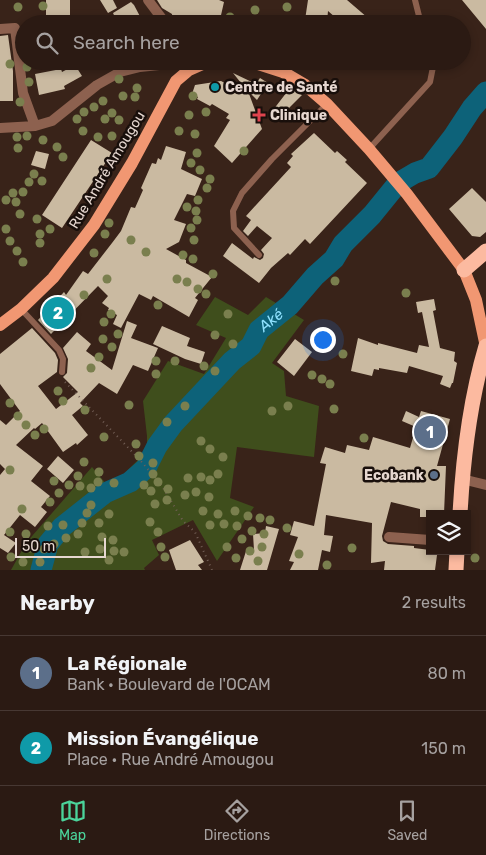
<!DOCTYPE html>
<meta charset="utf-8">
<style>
body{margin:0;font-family:Rubik,sans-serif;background:#372721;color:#f1f3f6}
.controls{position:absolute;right:15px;bottom:15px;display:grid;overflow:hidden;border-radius:0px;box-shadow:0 2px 8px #0003}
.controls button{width:45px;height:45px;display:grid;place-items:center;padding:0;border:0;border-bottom:1px solid #473833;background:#2b1a13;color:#f1f3f6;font:25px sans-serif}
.scale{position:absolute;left:15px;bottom:12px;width:91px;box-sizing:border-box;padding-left:5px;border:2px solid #e6d7d0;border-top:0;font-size:14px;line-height:18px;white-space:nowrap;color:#e6d7d0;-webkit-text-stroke:4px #190f0b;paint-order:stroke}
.you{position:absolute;left:322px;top:339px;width:18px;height:18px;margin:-12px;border:4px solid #fff;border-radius:50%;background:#1a73e8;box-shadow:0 0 0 8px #1a73e833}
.badge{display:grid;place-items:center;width:32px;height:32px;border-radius:50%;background:#4bd49b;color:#fff;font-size:16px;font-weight:700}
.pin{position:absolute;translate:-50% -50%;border:2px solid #fff;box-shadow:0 1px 5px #0006}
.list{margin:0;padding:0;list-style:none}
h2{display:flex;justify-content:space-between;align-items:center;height:65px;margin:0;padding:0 20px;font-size:21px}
h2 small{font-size:16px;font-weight:400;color:#a6a1a0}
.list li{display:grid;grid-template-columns:32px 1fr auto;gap:15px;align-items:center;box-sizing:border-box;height:75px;padding:0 20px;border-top:1px solid #473833}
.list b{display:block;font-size:19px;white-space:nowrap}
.list p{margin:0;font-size:16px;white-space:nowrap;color:#a6a1a0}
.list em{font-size:16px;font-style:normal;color:#a6a1a0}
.icon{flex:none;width:28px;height:28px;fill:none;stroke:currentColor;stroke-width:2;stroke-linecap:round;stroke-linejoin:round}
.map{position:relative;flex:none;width:486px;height:570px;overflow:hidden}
.search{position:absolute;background:#2b1a13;box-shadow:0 2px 8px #0003;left:15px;right:15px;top:15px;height:55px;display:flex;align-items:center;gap:12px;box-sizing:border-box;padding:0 18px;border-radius:28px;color:#a6a1a0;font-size:19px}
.sheet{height:215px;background:#2b1a13}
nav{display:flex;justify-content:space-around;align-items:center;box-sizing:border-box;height:70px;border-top:1px solid #473833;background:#2b1a13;font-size:14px;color:#a6a1a0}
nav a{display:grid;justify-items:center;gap:2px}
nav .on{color:#4bd49b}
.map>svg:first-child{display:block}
.green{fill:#3f4e1c}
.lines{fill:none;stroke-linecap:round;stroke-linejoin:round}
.river{stroke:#0d6279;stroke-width:21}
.building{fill:#cabaa1}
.path{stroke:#735f56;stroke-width:2;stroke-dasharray:1 4;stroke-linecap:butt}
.lane{stroke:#8d614f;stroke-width:6}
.street{stroke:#8d614f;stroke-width:10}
.primary{stroke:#f19772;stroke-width:12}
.highway{stroke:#fcbaa0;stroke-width:15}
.tree{fill:#7a7f4e}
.culture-dot{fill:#0f9aa8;stroke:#190f0b;stroke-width:2}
.health-dot{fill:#e0444e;stroke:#190f0b;stroke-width:2}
.service-dot{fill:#5c6f8a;stroke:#190f0b;stroke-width:2}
.labels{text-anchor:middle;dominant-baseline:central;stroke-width:5;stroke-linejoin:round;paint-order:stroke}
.poi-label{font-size:14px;font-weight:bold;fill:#e6d7d0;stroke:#190f0b;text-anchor:start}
.street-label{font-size:14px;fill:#e6d7d0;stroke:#190f0b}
.water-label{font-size:15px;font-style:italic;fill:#90e2ff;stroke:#190f0b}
</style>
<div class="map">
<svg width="486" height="570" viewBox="0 0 486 570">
<rect width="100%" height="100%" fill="#392319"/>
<path class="green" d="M215,297L248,315L266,297L304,320L272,363L284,371L286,396L319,406L314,457L237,447L230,498L254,507L217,561L193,520L152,540L159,555L144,568L145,570H11L26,543L92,467L107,485L123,475L147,451V436L143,401L168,361L204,374L226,338L196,325Z"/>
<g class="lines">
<path class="river" id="s1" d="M41,570L48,544L62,527L105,493L130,482L146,468L157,446L173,424L232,361L251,346L259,330L290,305L315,276L334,259L343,244L372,215L398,183L415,173L429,168L453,137L472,108L486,92"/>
</g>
<path class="building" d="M46,0H70V24H46Z
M100,0H113L117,8L108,13Z
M157,0H219L224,2L219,24H173L172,14L162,8Z
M308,0H347L375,24H343L328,11L327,22L305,20Z
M462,0H486V29Z
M131,2L134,5L144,24H118L113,13Z
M8,35L13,71V101H0V36Z
M75,65L82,76L64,86L65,89L39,95L35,74L61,69L62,72Z
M233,73L256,84L260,78L268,83L257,100L248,91L262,129L232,163L214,146L230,120L226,118L229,114L212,104L210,106L197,99L198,97L192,94L195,85L221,81L238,90L241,83Z
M290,88L302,95L276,121L270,114Z
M314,133L335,153L337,151L347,160L345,162L367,183L310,244L305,239L290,255L288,253L271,268L259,283L223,256L232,243L253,259L254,257L260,260L263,258L264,254L261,250L272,238L257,226L248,236L243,231L251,220L246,216L291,167L287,163L293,156L291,154Z
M91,140L112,153L62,228L42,215Z
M166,146L186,152L181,169L202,179L195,196L187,194L174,220L186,224L179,242L166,249L186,260V263L212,277L195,298L198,300L189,317L153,296L151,300L139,294L121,328L113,324L117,315L108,310L109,308L102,303L108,296L98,286L51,334L38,320L64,292L66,295L83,271L88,274L112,243L121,231L131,207L135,208L143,190L141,188L152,163L156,164L158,158L161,160Z
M36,151L49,154L45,169L31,165Z
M472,188L486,202V232L480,237L472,236L449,209Z
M434,299L436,310L433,311L440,348L455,352L454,361L457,363L453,383H452L450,388L440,384L443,376L409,366L407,373L379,368V370L374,369L372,376L351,371L358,338L378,345V343L417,353L419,345L429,347L422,312L418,313L416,302Z
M127,321L137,325L131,338L158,348L148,371L133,365L117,394L99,383L80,403L83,406L72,415L88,435L77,445L76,443L63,452L42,423L35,429L34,428L16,445L43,466L31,481L50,496L41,507L47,512L35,527L20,515L4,535L16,543L8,553L0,548V475L5,469L0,464V420L6,425L20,411L0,384V354L32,328L55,353L58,360L57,372L38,386L56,409L78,392L63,377L67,373L68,359L63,348L77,332L91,344L86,351L112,370Z
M162,326L190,338L187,346L205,352L201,364L185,359L153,344Z
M295,339L312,352L294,376L277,362Z
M406,411L419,417L421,411L450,419L437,466H446L444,514H430V517H420V509L391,502L382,536L383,541L388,544L414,546V548L430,550L432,551L431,554L437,555L435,570H384L385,561L371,563L372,523L326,515L324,535L333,536L330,552L322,550L318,570H290L294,562L289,561L298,537L290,535L294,521L314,526L326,464L320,463L325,447L345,453L347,445L369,450L373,437L410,448L416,427L402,421Z
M58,456L74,470L63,483L47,469Z
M266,526L279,529L267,570H240L247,548L254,550L253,534L265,533Z
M190,540L204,562L198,565L202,570H176L169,550Z"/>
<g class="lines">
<path class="path" d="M65,382L140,460L162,486L183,521L195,532L212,570"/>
<path class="lane" d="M415,0L421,24
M369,149L430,82L433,67L431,61
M259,255L234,228L233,211L242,193L272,159L327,104
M21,309L59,350L63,359L62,372"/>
<path class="street" d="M148,0L166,24
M0,29L15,28L23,93L35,126
M0,128L35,126L52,121L97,85L120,72L140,67L178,63L189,70
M462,479L486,485
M389,537L430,540"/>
<path class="primary" d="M240,61L255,63L283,72L305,85L327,104L369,149L407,194L464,270L476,300L486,347
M0,325L21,309L53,278L94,225L132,163L176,81L189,70L207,62L220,61"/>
<path class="highway" d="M464,270L486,251
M460,514C463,458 470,400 486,346
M456,570L457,551"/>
</g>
<g class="tree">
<circle cx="43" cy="6" r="4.5"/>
<circle cx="18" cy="7" r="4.5"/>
<circle cx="287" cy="7" r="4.5"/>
<circle cx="255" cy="10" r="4.5"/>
<circle cx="230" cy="17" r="4.5"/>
<circle cx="10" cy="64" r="4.5"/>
<circle cx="27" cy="67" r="4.5"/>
<circle cx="119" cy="79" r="4.5"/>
<circle cx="29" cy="82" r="4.5"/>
<circle cx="137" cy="88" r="4.5"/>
<circle cx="123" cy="96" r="4.5"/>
<circle cx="193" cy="96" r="4.5"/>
<circle cx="135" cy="97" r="4.5"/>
<circle cx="103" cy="101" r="4.5"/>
<circle cx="20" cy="102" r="4.5"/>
<circle cx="94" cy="107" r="4.5"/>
<circle cx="84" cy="112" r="4.5"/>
<circle cx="206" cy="112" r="4.5"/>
<circle cx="112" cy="113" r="4.5"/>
<circle cx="189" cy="115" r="4.5"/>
<circle cx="77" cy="119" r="4.5"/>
<circle cx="105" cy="119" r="4.5"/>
<circle cx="119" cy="120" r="4.5"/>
<circle cx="83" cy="131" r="4.5"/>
<circle cx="179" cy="131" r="4.5"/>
<circle cx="195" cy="134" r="4.5"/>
<circle cx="27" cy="136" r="4.5"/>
<circle cx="112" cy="136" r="4.5"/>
<circle cx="17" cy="137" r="4.5"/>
<circle cx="98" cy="137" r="4.5"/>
<circle cx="43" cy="140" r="4.5"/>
<circle cx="57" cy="147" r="4.5"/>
<circle cx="18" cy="148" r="4.5"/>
<circle cx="244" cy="151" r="4.5"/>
<circle cx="197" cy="153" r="4.5"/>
<circle cx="63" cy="157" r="4.5"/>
<circle cx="191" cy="163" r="4.5"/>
<circle cx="200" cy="170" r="4.5"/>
<circle cx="34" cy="174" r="4.5"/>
<circle cx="210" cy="179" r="4.5"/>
<circle cx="42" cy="181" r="4.5"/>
<circle cx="29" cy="182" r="4.5"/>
<circle cx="207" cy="188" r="4.5"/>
<circle cx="23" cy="192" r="4.5"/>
<circle cx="13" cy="193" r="4.5"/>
<circle cx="6" cy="200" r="4.5"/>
<circle cx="198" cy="200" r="4.5"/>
<circle cx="16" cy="202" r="4.5"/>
<circle cx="187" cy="207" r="4.5"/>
<circle cx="196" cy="211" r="4.5"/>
<circle cx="20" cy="214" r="4.5"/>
<circle cx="37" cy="219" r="4.5"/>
<circle cx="197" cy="220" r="4.5"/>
<circle cx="109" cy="223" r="4.5"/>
<circle cx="191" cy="228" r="4.5"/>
<circle cx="6" cy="229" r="4.5"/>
<circle cx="50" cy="229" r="4.5"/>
<circle cx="40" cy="234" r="4.5"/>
<circle cx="105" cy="234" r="4.5"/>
<circle cx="131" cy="240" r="4.5"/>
<circle cx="194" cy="240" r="4.5"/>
<circle cx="10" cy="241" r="4.5"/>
<circle cx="40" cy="243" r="4.5"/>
<circle cx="17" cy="251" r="4.5"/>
<circle cx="146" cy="252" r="4.5"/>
<circle cx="94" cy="253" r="4.5"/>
<circle cx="183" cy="255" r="4.5"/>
<circle cx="193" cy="259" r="4.5"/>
<circle cx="23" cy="262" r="4.5"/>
<circle cx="213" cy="274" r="4.5"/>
<circle cx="107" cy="279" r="4.5"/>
<circle cx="177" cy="279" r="4.5"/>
<circle cx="335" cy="281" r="4.5"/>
<circle cx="187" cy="282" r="4.5"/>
<circle cx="198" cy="289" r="4.5"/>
<circle cx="406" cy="293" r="4.5"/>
<circle cx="206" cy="294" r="4.5"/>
<circle cx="84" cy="295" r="4.5"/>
<circle cx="158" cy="305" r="4.5"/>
<circle cx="111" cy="314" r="4.5"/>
<circle cx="228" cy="314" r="4.5"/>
<circle cx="104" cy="322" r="4.5"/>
<circle cx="118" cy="334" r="4.5"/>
<circle cx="215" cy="335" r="4.5"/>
<circle cx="103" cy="339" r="4.5"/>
<circle cx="233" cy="344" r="4.5"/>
<circle cx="112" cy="347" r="4.5"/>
<circle cx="343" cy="354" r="4.5"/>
<circle cx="99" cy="357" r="4.5"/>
<circle cx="156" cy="361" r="4.5"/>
<circle cx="175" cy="361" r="4.5"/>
<circle cx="204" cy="366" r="4.5"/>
<circle cx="91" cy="368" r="4.5"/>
<circle cx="215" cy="371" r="4.5"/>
<circle cx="156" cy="374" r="4.5"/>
<circle cx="312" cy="375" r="4.5"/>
<circle cx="322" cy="379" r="4.5"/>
<circle cx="330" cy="384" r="4.5"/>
<circle cx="58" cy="391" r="4.5"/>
<circle cx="63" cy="401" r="4.5"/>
<circle cx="10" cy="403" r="4.5"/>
<circle cx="129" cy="405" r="4.5"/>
<circle cx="185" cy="406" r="4.5"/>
<circle cx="288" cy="406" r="4.5"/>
<circle cx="334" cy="409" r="4.5"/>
<circle cx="85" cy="410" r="4.5"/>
<circle cx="272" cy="411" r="4.5"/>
<circle cx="18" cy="416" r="4.5"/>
<circle cx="167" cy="422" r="4.5"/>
<circle cx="26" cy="425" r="4.5"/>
<circle cx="44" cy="429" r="4.5"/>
<circle cx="35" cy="435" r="4.5"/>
<circle cx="104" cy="437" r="4.5"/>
<circle cx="364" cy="438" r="4.5"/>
<circle cx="201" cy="441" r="4.5"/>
<circle cx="136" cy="444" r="4.5"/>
<circle cx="210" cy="449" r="4.5"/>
<circle cx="139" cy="456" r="4.5"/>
<circle cx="223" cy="457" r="4.5"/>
<circle cx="84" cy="462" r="4.5"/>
<circle cx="153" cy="463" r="4.5"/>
<circle cx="10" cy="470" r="4.5"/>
<circle cx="99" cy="472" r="4.5"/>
<circle cx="153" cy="474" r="4.5"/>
<circle cx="218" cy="474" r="4.5"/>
<circle cx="78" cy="476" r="4.5"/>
<circle cx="201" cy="477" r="4.5"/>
<circle cx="188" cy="478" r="4.5"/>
<circle cx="210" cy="480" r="4.5"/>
<circle cx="54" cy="481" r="4.5"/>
<circle cx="98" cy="482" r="4.5"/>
<circle cx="158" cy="482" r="4.5"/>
<circle cx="114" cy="483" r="4.5"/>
<circle cx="69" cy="485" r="4.5"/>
<circle cx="144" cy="485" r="4.5"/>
<circle cx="80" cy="486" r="4.5"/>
<circle cx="91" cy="488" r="4.5"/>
<circle cx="168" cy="489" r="4.5"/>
<circle cx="151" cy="491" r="4.5"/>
<circle cx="196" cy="492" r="4.5"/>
<circle cx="59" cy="493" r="4.5"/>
<circle cx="185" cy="495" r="4.5"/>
<circle cx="209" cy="497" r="4.5"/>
<circle cx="167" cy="500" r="4.5"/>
<circle cx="50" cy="502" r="4.5"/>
<circle cx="155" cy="504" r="4.5"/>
<circle cx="91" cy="505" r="4.5"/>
<circle cx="22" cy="509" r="4.5"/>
<circle cx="203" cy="511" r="4.5"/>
<circle cx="235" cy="511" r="4.5"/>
<circle cx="87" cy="513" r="4.5"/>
<circle cx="109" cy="514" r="4.5"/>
<circle cx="218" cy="514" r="4.5"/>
<circle cx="248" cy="516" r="4.5"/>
<circle cx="260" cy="518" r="4.5"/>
<circle cx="270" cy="520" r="4.5"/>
<circle cx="150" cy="522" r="4.5"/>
<circle cx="82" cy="523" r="4.5"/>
<circle cx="99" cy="523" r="4.5"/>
<circle cx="224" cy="524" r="4.5"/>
<circle cx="63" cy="525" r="4.5"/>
<circle cx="210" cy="525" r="4.5"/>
<circle cx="48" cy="526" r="4.5"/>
<circle cx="237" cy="526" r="4.5"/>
<circle cx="287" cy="528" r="4.5"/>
<circle cx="252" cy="531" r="4.5"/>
<circle cx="10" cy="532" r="4.5"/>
<circle cx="158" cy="532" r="4.5"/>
<circle cx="26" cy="534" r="4.5"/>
<circle cx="78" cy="534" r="4.5"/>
<circle cx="264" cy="534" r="4.5"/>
<circle cx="102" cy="537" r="4.5"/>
<circle cx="66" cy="538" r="4.5"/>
<circle cx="242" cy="539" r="4.5"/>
<circle cx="113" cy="540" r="4.5"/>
<circle cx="54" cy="544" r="4.5"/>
<circle cx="161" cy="547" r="4.5"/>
<circle cx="227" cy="547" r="4.5"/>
<circle cx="262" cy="547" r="4.5"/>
<circle cx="30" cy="548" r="4.5"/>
<circle cx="352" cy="548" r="4.5"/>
<circle cx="44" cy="549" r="4.5"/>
<circle cx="100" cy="549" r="4.5"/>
<circle cx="114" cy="551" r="4.5"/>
<circle cx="250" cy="551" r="4.5"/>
<circle cx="85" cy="552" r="4.5"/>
<circle cx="124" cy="552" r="4.5"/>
<circle cx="299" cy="554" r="4.5"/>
<circle cx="11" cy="557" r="4.5"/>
<circle cx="165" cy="557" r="4.5"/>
<circle cx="236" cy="558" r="4.5"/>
<circle cx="475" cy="558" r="4.5"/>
<circle cx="109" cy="560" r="4.5"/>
<circle cx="258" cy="561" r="4.5"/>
<circle cx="23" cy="562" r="4.5"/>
<circle cx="40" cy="562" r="4.5"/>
<circle cx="327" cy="565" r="4.5"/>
</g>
<circle class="culture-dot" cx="215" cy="87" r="5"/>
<path class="health-dot" d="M256.5 107.5h5v5h5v5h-5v5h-5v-5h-5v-5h5z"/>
<circle class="service-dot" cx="434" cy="475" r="5"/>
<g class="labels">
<g class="poi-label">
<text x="225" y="87">Centre de Santé</text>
<text x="270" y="115">Clinique</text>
<text x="424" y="475" text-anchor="end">Ecobank</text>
</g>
<g class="street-label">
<text transform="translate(107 170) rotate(-59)">Rue André Amougou</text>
</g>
<g class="water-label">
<text stroke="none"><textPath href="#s1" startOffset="348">Aké</textPath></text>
</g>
</g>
</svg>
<div class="controls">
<button><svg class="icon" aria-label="layers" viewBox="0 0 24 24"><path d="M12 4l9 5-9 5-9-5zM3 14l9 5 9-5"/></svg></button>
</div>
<div class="scale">50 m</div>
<div class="you"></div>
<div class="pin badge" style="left:430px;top:432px;background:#5c6f8a">1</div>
<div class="pin badge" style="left:58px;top:313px;background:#0f9aa8">2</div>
<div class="search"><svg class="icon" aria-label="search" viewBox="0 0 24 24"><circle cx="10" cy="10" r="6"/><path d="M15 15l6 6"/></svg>Search here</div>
</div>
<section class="sheet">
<h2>Nearby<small>2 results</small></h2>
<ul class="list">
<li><span class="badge" style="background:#5c6f8a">1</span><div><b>La Régionale</b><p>Bank · Boulevard de l'OCAM</p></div><em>80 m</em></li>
<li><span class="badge" style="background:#0f9aa8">2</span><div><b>Mission Évangélique</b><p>Place · Rue André Amougou</p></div><em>150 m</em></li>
</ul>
</section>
<nav>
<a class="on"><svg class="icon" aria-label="map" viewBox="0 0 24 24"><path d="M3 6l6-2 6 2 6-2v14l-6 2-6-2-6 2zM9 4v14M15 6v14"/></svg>Map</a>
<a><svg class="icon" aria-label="directions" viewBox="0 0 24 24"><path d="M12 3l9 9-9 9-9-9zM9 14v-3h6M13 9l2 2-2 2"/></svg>Directions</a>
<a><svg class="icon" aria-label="saved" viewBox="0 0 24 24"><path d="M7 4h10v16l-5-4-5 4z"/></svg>Saved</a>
</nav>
